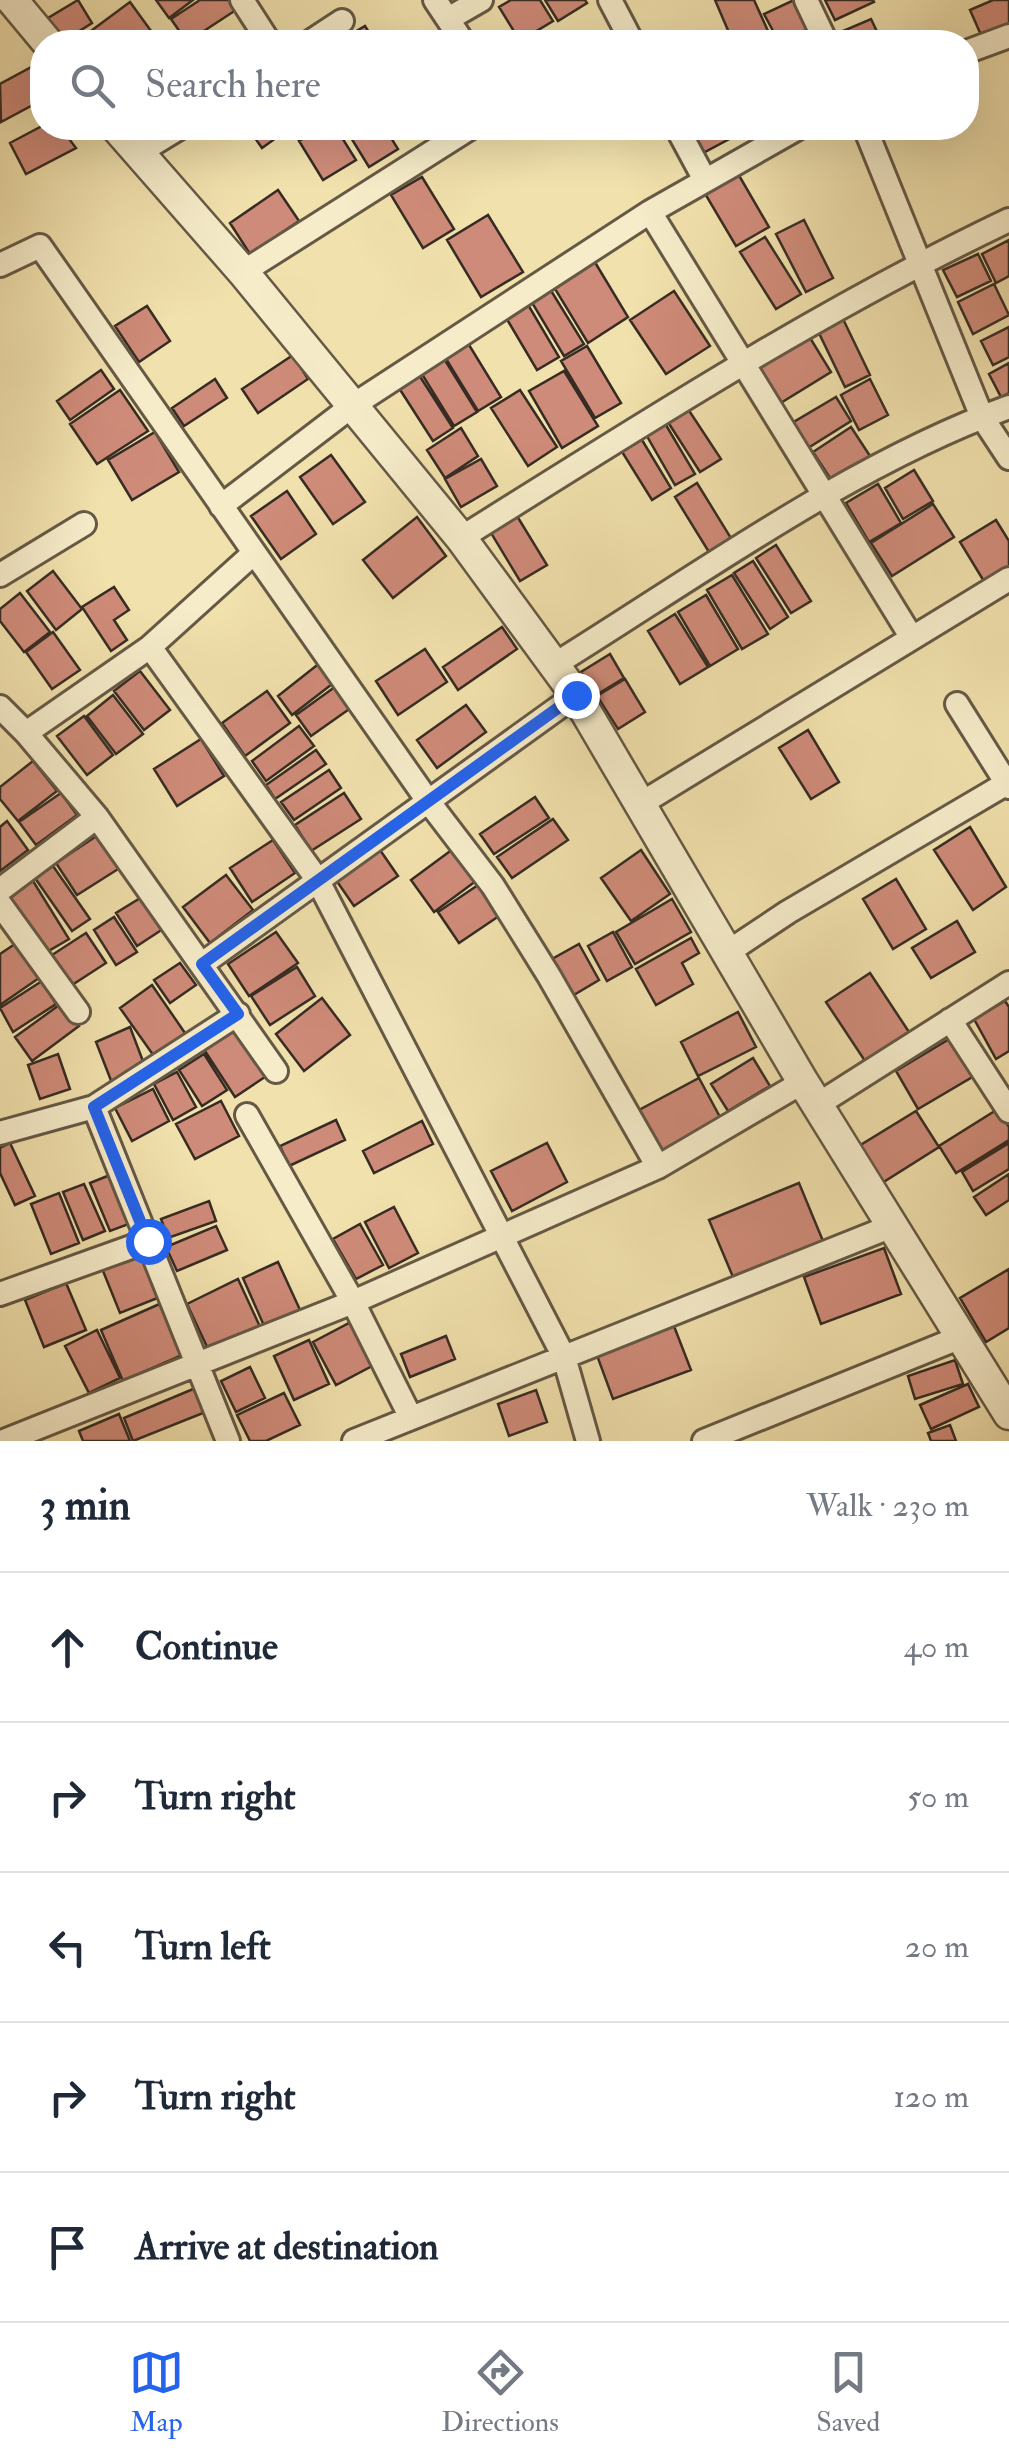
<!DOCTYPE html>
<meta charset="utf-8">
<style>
body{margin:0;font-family:"IM FELL Double Pica",serif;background:#f6f6f7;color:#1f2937}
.stop{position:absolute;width:30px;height:30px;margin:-22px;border:8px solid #2563eb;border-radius:50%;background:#fff}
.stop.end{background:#2563eb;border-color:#fff;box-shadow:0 2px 10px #0008}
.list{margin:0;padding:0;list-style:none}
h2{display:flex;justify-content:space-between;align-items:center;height:130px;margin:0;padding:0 40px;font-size:42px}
h2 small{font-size:32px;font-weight:400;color:#747a83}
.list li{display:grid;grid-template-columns:65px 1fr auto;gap:30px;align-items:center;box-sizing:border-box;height:150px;padding:0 40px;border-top:2px solid #e0e1e3}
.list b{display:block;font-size:38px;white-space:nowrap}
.list em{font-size:32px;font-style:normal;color:#747a83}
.icon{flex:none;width:55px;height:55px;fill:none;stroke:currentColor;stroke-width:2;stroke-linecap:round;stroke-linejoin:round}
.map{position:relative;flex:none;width:1009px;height:1441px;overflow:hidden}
.search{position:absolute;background:#fff;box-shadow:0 10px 40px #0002;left:30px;right:30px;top:30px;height:110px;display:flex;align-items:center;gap:25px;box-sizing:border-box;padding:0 35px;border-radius:40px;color:#747a83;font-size:38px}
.sheet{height:880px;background:#fff}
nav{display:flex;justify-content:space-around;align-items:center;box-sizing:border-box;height:140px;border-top:2px solid #e0e1e3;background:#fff;font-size:28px;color:#747a83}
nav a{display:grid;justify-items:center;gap:5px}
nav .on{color:#2563eb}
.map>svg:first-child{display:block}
.building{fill:#cf8b79;stroke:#362c23;stroke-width:2.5}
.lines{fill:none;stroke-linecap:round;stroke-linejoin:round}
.minor-casing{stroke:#655946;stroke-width:28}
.tertiary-casing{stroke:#655946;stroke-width:35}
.minor{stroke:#f6ecca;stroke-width:22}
.tertiary{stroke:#f6ecca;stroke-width:30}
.route{stroke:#2563eb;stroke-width:12}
</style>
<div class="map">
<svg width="1009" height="1441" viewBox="0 0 1009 1441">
<rect width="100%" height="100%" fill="#f1e1ad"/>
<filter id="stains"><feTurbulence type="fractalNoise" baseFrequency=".002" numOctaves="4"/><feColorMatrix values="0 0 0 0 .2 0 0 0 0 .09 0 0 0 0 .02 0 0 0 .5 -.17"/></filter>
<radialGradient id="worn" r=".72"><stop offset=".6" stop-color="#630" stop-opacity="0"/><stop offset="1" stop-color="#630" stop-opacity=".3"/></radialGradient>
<path class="building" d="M78,0L92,23L62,42L48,18Z
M156,0H193L169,18Z
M200,0H229L236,10L187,42L171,19Z
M511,0H540L553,21L520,41L499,7Z
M545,0H585L587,3L558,21Z
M715,0H754L773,42H733Z
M794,0L809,29L779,42L764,14Z
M825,0H873L874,2L835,20Z
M993,0H1009V23L981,35L970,10Z
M130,2L159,42H76Z
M871,19L882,42H839L836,34Z
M365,26L375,42H338Z
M37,64L42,75V100L1,122L0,84Z
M42,126L63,131L76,148L26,174L10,143Z
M248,128H270L276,138L262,148Z
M321,128H336L356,160L323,180L299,141Z
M345,128H385L398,149L369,167Z
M690,128H728L733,137L703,153Z
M737,172L769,227L736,246L704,192Z
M422,177L454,229L423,248L391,195Z
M278,190L299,221L250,254L230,223Z
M488,215L523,272L481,297L447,240Z
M804,220L833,278L806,292L776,234Z
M765,237L801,294L776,309L740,252Z
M1009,240V276L996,283L982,254Z
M978,254L991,281L957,297L943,270Z
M593,259L628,317L588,343L552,284Z
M994,284L1009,315L973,334L958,302Z
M550,289L584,344L564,356L531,301Z
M674,291L710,346L666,374L630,320Z
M527,303L559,357L537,370L505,316Z
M147,306L170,341L139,362L115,326Z
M843,319L870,375L845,387L818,331Z
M1009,327V357L993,365L981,341Z
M804,328L831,372L779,404L752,360Z
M466,340L501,397L478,411L443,354Z
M587,346L621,403L595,418L561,361Z
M293,355L308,379L258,413L242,389Z
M443,357L477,412L454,426L420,371Z
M1009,363V393L1001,397L989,374Z
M101,370L114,389L70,420L57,401Z
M564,371L598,426L562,448L529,391Z
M419,375L453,428L433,441L399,388Z
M215,379L227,398L184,426L172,408Z
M870,379L888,415L859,430L841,395Z
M120,390L148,431L97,464L70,424Z
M520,390L557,447L528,466L491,408Z
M836,397L851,421L808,448L792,423Z
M686,406L721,459L700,472L666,419Z
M663,420L695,474L675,485L644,431Z
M851,427L870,456L832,481L813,452Z
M461,428L478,456L445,478L427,450Z
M155,432L179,472L132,500L108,460Z
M639,435L671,488L652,500L619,447Z
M331,455L365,502L333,524L300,477Z
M481,459L497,486L461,507L445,479Z
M914,470L933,501L903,519L885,488Z
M697,483L734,543L712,557L675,497Z
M878,484L901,523L869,542L846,503Z
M287,491L316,534L281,559L251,516Z
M933,504L954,537L892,576L871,543Z
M517,516L547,565L520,581L491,533Z
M417,517L446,556L393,598L363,560Z
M996,520L1009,541V568L985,583L960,542Z
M776,545L811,601L791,613L756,558Z
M753,561L788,617L770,629L734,573Z
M53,571L82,609L56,630L27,591Z
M732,575L768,634L742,649L707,590Z
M114,587L129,610L114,620L127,640L111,651L82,607Z
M20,593L50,632L24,652L0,621V609Z
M706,595L738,649L710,666L678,612Z
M675,614L708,667L680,684L648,631Z
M502,627L517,649L458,690L443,667Z
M53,632L80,670L52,689L26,652Z
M425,649L447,682L398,715L376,681Z
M610,654L624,678L596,695L581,672Z
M321,662L336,681L292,715L278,696Z
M140,671L170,710L144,730L114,691Z
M625,679L645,712L618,729L597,696Z
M339,684L355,705L311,736L296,715Z
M267,691L290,723L245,756L222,723Z
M113,695L143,734L116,754L87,716Z
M466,705L486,732L437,768L417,740Z
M84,716L113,755L87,775L57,736Z
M299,726L314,746L266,781L252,761Z
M808,730L839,782L811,799L779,748Z
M201,739L224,776L177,806L154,769Z
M316,750L326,764L275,799L266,785Z
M33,761L57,791L18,821L0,799V787Z
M329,770L341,788L294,820L281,802Z
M61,793L77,815L36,845L19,822Z
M344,793L361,819L311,851L295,825Z
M535,797L549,818L494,854L480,834Z
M553,819L568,840L512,878L497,857Z
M7,821L28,850L0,871V827Z
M970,827L1006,887L973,910L934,850Z
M101,833L123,866L77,895L56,863Z
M273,840L295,873L252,902L230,868Z
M457,846L480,878L434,912L411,880Z
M380,850L398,876L354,906L336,880Z
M641,850L670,894L631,921L601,878Z
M53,866L90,919L72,931L35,878Z
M226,875L253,910L210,943L183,907Z
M896,879L926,929L893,949L863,899Z
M33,881L69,939L45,953L9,896Z
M484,881L505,912L459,943L438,912Z
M142,897L163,929L137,946L116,913Z
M672,899L691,932L635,964L616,932Z
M114,917L137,952L116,965L94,930Z
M957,921L975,952L931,978L912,948Z
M276,932L298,963L249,996L228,964Z
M613,932L632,967L607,981L588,946Z
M86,933L106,963L72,985L52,955Z
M691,938L699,953L682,963L693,984L656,1005L636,969Z
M15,944L39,978L0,1005V954Z
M579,944L599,980L572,996L552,959Z
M180,963L196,985L170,1003L154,980Z
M297,967L315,996L270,1025L251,996Z
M870,973L909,1032L865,1061L826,1002Z
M42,981L56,1004L13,1032L0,1008Z
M152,985L187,1036L156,1059L120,1008Z
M322,998L350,1035L304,1071L276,1034Z
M1005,1001L1009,1007V1051L996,1059L974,1019Z
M62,1003L79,1026L32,1061L15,1037Z
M738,1012L756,1047L698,1076L681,1042Z
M236,1026L268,1075L235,1097L203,1048Z
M130,1027L146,1069L112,1083L96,1042Z
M951,1038L974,1076L918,1109L896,1071Z
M58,1054L70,1089L40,1099L28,1065Z
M204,1054L227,1090L202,1106L179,1070Z
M753,1058L770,1086L728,1111L711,1084Z
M177,1072L196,1107L173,1120L154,1084Z
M699,1078L721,1119L661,1151L639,1110Z
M153,1089L169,1121L132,1141L115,1108Z
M221,1101L239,1136L195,1159L176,1124Z
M998,1109L1009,1127V1140L956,1173L939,1146Z
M916,1111L939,1147L882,1183L859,1146Z
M336,1120L345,1140L289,1166L280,1146Z
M422,1121L433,1144L374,1173L363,1151Z
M10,1143L35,1196L15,1205L0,1173V1148Z
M547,1143L567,1182L512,1211L491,1171Z
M1009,1143V1169L973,1191L962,1172Z
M115,1173L134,1222L110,1231L90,1183Z
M1009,1174V1200L986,1215L974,1197Z
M799,1183L823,1241L733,1277L709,1220Z
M84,1184L105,1231L83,1240L63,1192Z
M59,1193L79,1243L51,1254L31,1204Z
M209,1201L216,1221L168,1238L161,1219Z
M394,1207L418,1253L389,1268L365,1222Z
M360,1224L383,1265L356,1279L333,1239Z
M216,1226L227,1250L177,1271L166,1247Z
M884,1248L901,1294L821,1324L804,1277Z
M140,1250L160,1297L120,1313L101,1266Z
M278,1262L301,1312L265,1328L243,1278Z
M1009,1269V1328L986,1342L960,1298Z
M238,1279L261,1329L210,1353L187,1304Z
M66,1283L86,1330L44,1347L25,1300Z
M164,1302L187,1353L123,1381L101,1330Z
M672,1321L691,1370L613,1399L595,1350Z
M351,1322L374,1365L336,1385L313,1342Z
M97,1330L120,1378L89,1393L65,1346Z
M446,1336L455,1359L410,1377L401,1354Z
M309,1340L329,1384L294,1400L274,1356Z
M955,1360L963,1384L915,1399L908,1376Z
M250,1367L265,1398L236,1412L221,1381Z
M968,1384L979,1407L931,1429L920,1405Z
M198,1387L208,1411L133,1441L124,1418Z
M536,1390L547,1422L509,1436L498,1404Z
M284,1393L300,1425L266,1441H250L237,1415Z
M119,1414L130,1441H83L79,1431Z
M950,1425L956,1441H931L928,1433Z"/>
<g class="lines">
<defs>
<path id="minor" d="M242,0L269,42
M435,0L463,42
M610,0L632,42
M806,0L826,42
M448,19L481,0
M310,42L342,21
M966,52L1009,36
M677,128L705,180
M865,128L982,417L1009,458
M138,153L179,128
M650,212L912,638
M0,265L40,246L428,801L493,886L549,976L658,1167
M243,272L470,128
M221,506L352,406L650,212L798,128
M461,538C640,426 818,311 1009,220
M0,575L84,524
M150,647L254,553
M554,665C696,577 853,463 1009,407
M957,704L1009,787
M0,707L26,733L97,817L276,1071
M26,733L150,647L317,879L564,1357L588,1441
M642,803L1009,579
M0,890L97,817
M0,904L78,1012
M728,952L788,912L1009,782
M202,964L576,695
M950,1020L1009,1111
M817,1105L1009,983
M94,1107L228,1441
M247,1115L353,1302L410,1416
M0,1133L94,1107L238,1014
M0,1294L148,1241
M4,1441L353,1302L658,1167L803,1082
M354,1441L892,1226
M704,1441L961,1337"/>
<path id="tertiary" d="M12,0L47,42
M117,128L243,272L461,538L576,695L803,1082L1009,1414"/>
</defs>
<use href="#minor" class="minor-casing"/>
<use href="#tertiary" class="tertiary-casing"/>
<use href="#minor" class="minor"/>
<use href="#tertiary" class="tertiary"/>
</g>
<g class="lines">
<path class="route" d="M148,1241L94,1107L238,1014L202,964L576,695"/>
</g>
<rect width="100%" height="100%" filter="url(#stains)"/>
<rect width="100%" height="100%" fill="url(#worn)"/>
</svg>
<div class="stop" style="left:148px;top:1241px"></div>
<div class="stop end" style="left:576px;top:695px"></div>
<div class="search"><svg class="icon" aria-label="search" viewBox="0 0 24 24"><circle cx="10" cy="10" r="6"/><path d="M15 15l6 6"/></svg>Search here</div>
</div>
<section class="sheet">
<h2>3 min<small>Walk · 230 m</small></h2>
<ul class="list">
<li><svg class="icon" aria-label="ahead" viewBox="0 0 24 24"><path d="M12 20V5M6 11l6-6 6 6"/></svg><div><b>Continue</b></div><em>40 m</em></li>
<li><svg class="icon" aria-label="right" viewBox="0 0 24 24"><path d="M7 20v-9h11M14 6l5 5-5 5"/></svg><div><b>Turn right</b></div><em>50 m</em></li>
<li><svg class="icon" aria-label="left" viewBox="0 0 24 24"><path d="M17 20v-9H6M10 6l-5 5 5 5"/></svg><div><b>Turn left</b></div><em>20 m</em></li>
<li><svg class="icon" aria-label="right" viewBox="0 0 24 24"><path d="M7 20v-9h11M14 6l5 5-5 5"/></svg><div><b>Turn right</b></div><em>120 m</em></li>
<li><svg class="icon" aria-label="arrive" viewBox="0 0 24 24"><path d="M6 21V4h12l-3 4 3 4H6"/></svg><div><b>Arrive at destination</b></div></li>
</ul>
</section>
<nav>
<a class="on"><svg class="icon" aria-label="map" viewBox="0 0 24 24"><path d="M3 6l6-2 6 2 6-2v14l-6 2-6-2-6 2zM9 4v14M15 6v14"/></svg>Map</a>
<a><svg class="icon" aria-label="directions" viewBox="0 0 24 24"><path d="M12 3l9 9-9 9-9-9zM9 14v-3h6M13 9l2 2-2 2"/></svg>Directions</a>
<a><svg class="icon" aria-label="saved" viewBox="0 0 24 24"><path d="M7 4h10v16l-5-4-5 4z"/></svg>Saved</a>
</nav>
